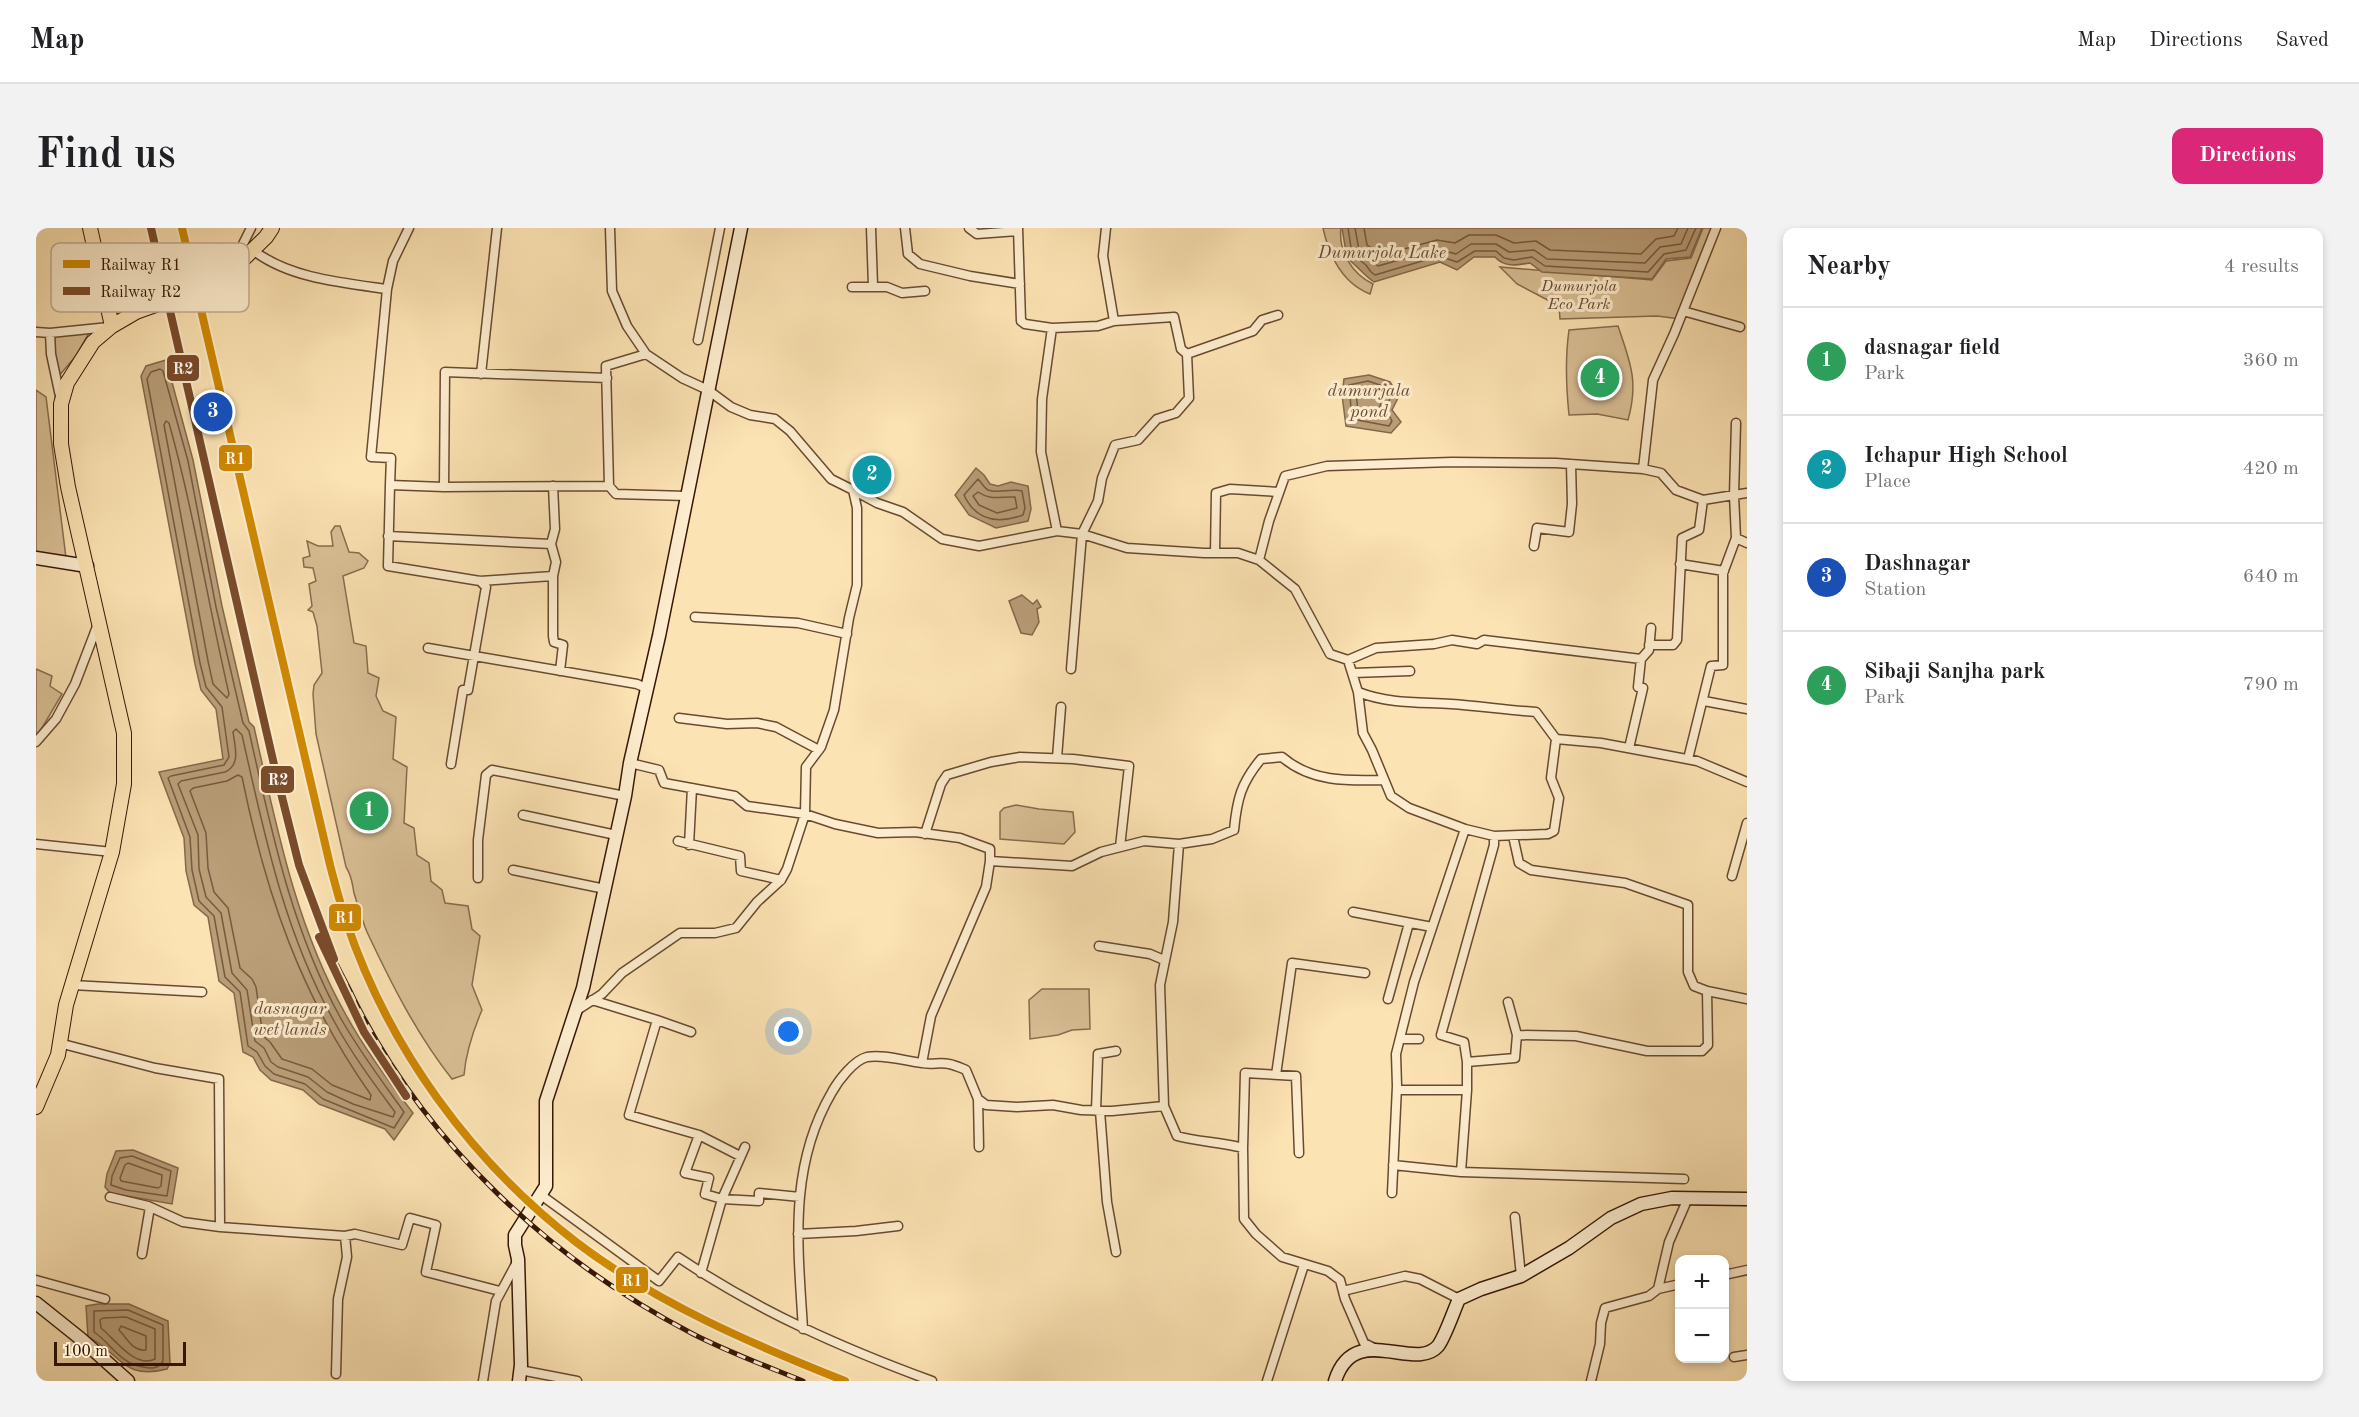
<!DOCTYPE html>
<meta charset="utf-8">
<style>
body{margin:0;font-family:"Old Standard TT",serif;background:#f2f2f2;color:#202124}
.controls{position:absolute;right:18px;bottom:18px;display:grid;overflow:hidden;border-radius:12px;box-shadow:0 3px 9px #0003}
.controls button{width:54px;height:54px;display:grid;place-items:center;padding:0;border:0;border-bottom:2px solid #e0e0e0;background:#fff;color:#202124;font:30px sans-serif}
.scale{position:absolute;left:18px;bottom:15px;width:132px;box-sizing:border-box;padding-left:6px;border:3px solid #361706;border-top:0;font-size:16px;line-height:21px;white-space:nowrap;color:#361706;-webkit-text-stroke:4px #fdedce;paint-order:stroke}
.you{position:absolute;left:753px;top:804px;width:21px;height:21px;margin:-15px;border:4px solid #fff;border-radius:50%;background:#1a73e8;box-shadow:0 0 0 9px #1a73e833}
.badge{display:grid;place-items:center;width:39px;height:39px;border-radius:50%;background:#db2777;color:#fff;font-size:20px;font-weight:700}
.pin{position:absolute;translate:-50% -50%;border:3px solid #fff;box-shadow:0 2px 6px #0006}
.list{margin:0;padding:0;list-style:none}
h2{display:flex;justify-content:space-between;align-items:center;height:78px;margin:0;padding:0 24px;font-size:26px}
h2 small{font-size:20px;font-weight:400;color:#757577}
.list li{display:grid;grid-template-columns:39px 1fr auto;gap:18px;align-items:center;box-sizing:border-box;height:108px;padding:0 24px;border-top:2px solid #e0e0e0}
.list b{display:block;font-size:22px;white-space:nowrap}
.list p{margin:0;font-size:20px;white-space:nowrap;color:#757577}
.list em{font-size:20px;font-style:normal;color:#757577}
.map{position:relative;flex:none;width:1711px;height:1153px;overflow:hidden;border-radius:12px}
header{display:flex;align-items:center;gap:36px;box-sizing:border-box;height:84px;padding:0 30px;background:#fff;border-bottom:2px solid #e0e0e0}
header strong{font-size:28px}
nav{display:flex;gap:33px;margin-inline-start:auto;font-size:21px}
.intro{display:flex;align-items:center;justify-content:space-between;box-sizing:border-box;height:144px;padding:0 36px}
h1{margin:0;font-size:42px}
.button{padding:15px 27px;border-radius:12px;background:#db2777;color:#fff;font-size:21px;font-weight:700}
main{display:flex;gap:36px;padding:0 36px}
aside{flex:1;background:#fff;border-radius:12px;box-shadow:0 3px 9px #0003}
.map>svg:first-child{display:block}
.green{fill:#dac096;stroke:#886c4e;stroke-width:1.5}
.water{fill:#b99e78;stroke:#85684a;stroke-width:1.5}
.lines{fill:none;stroke-linecap:round;stroke-linejoin:round}
.shore{stroke:#785a3f;stroke-width:1.5}
.street-casing{stroke:#684a31;stroke-width:11}
.secondary-casing{stroke:#361706;stroke-width:15}
.primary-casing{stroke:#361706;stroke-width:16}
.street{stroke:#fdedce;stroke-width:8}
.secondary{stroke:#fdedce;stroke-width:12}
.primary{stroke:#fce3b3;stroke-width:14}
.rail-casing{stroke:#361706;stroke-width:5}
.rail{stroke:#fdedce;stroke-width:3;stroke-dasharray:9;stroke-linecap:butt}
.rail-1-casing{stroke:#fdedce;stroke-width:12}
.rail-2-casing{stroke:#fdedce;stroke-width:12}
.rail-1{stroke:#d08901;stroke-width:8}
.rail-2{stroke:#7a4b2a;stroke-width:8}
.labels{text-anchor:middle;dominant-baseline:central;stroke-width:6;stroke-linejoin:round;paint-order:stroke}
.park-label{font-size:16px;font-style:italic;fill:#674a31;stroke:#fdedce}
.water-label{font-size:18px;font-style:italic;fill:#6a4d34;stroke:#fdedce}
.key{fill:#fdedce;stroke:#c1ad92;stroke-width:1.5}
.key-label{font-size:16px;fill:#361706}
.line-badge{stroke:#fdedce;stroke-width:2}
.badge-label{font-size:16px;text-anchor:middle;font-weight:bold;fill:#fff}
</style>
<header>
<strong>Map</strong>
<nav><a>Map</a><a>Directions</a><a>Saved</a></nav>
</header>
<div class="intro"><h1>Find us</h1><a class="button">Directions</a></div>
<main>
<div class="map">
<svg width="1711" height="1153" viewBox="0 0 1711 1153">
<rect width="100%" height="100%" fill="#fce3b3"/>
<filter id="stains"><feTurbulence type="fractalNoise" baseFrequency=".00333" numOctaves="4"/><feColorMatrix values="0 0 0 0 .2 0 0 0 0 .09 0 0 0 0 .02 0 0 0 .5 -.17"/></filter>
<radialGradient id="worn" r=".72"><stop offset=".6" stop-color="#630" stop-opacity="0"/><stop offset="1" stop-color="#630" stop-opacity=".3"/></radialGradient>
<path class="green" d="M1287,0H1305C1302,23 1316,46 1337,56L1334,66C1306,55 1293,27 1287,0Z
M1667,0H1678L1644,91L1621,88L1524,91L1523,78L1481,56L1464,39L1616,52L1630,33L1655,30Z
M1582,98C1594,134 1603,153 1592,192L1561,186L1533,187C1530,158 1529,130 1533,102Z
M54,103L39,129L21,150L18,107Z
M0,162L10,169L30,330L0,324Z
M299,298H304L313,324L323,325L332,333L328,340L307,348L318,415L330,418L332,445L343,450L340,468L347,483L360,489L357,531L371,539L368,595L378,600L381,627L393,635L395,653L406,662L409,675L432,678L436,701L444,708L436,757L446,782C437,803 430,823 428,847L416,851C381,807 355,755 331,704C326,692 322,678 318,665C316,655 316,648 310,639L280,506L277,466L278,457L286,445L281,398L277,384L272,382L276,378L273,356L280,353L277,340L268,339L267,330L274,328L271,313L282,318H297L295,304Z
M0,441L16,448L14,458L26,466L0,510Z
M980,577L1003,581L1037,584L1039,604L1028,616L964,611V584L968,580Z
M1006,761H1053L1054,801L1036,802L1022,807L994,811L993,772Z"/>
<path class="water" d="M1306,0H1666L1654,29L1630,31L1616,51L1506,44L1494,35C1481,37 1469,40 1459,29H1438L1421,42L1404,34L1338,54C1329,48 1321,38 1311,30Z
M130,132L157,232L186,378L213,494L218,499C240,597 260,699 310,787C329,822 353,854 377,885L358,912L349,901L283,876L267,862L235,852L224,842L217,829L207,824L198,765L183,753L172,689L158,677L150,643L148,610L123,544L187,531L180,481L165,462L159,436L105,148L110,138Z
M1333,147L1354,154L1363,168L1356,182L1365,194L1355,205L1310,198L1306,167L1308,151Z
M940,240L948,247L954,256L962,258L975,254L992,258L995,281L992,293L960,300L933,287L919,267Z
M986,367L997,376L1001,372L1005,379L1001,381L1003,394L996,407L985,405L973,373Z
M97,922L142,940L136,976L74,965L69,959L71,946L80,923Z
M62,1076H93L132,1093L134,1135L131,1141C86,1153 84,1124 52,1109L50,1078Z"/>
<g class="lines">
<path class="shore" d="M1312,0L1316,26L1330,37L1335,44L1339,47L1403,28L1421,34L1439,23H1460L1468,30L1478,32L1496,29L1509,38L1612,44L1628,26L1650,22L1660,0
M1319,0L1323,22L1342,38L1402,21L1420,26L1435,16H1460L1473,24L1498,22L1511,31L1609,35L1624,19L1645,16L1652,0
M1328,0L1331,17L1346,27L1401,12L1419,15L1433,7H1460L1478,15L1500,13L1514,22L1605,26L1620,11L1638,8L1642,0
M124,141L127,143L152,233L180,379L207,495L213,503C235,601 255,700 304,789C323,823 346,853 368,884L358,900L287,871L269,856L238,846L229,838L221,824L212,818L204,764L189,749L178,688L163,673L156,642L154,609L132,550L135,548L188,537L193,529L186,479L170,459L164,435L111,151L115,144Z
M1332,153L1350,159L1355,167L1350,182L1356,193L1353,198L1316,191L1313,157Z
M1332,161L1347,168L1341,188L1322,184L1320,164Z
M130,193L133,195C158,284 172,376 193,466L191,470L177,456L172,433L128,197Z
M942,251C945,254 948,260 952,262C962,266 974,260 986,263L989,280L987,287C962,296 940,293 928,267Z
M942,264C955,273 965,268 979,269L981,280L961,285L943,277L937,268Z
M200,501L206,507C228,605 248,704 298,793C315,825 337,854 359,884L357,889L317,876L291,864L272,849L242,839L235,834L228,820L219,813L211,762L196,745L185,685L170,669L163,641L162,607L142,556L145,553L189,544C205,537 199,519 197,504Z
M202,547L206,549C230,667 265,768 335,867L334,872L296,857L276,841L246,831L234,814L227,808L220,759L216,751L204,740L192,680L178,664L172,640L170,605L154,563L157,560L191,553Z
M96,928L135,943L131,968L90,962L75,957L76,948L84,930Z
M92,935L126,947L125,958L122,960L85,953L84,950L89,937Z
M92,1082L127,1097V1133C122,1141 115,1141 107,1139C84,1136 76,1116 58,1104V1083Z
M67,1090L90,1089L119,1101V1131C99,1141 79,1111 65,1100L64,1092Z
M85,1098L110,1108V1122C97,1124 91,1110 83,1102Z"/>
<defs>
<path id="street" d="M574,0L576,63L591,98L610,126L646,150L672,162L695,179L714,187L739,191L754,203L795,251L817,262L821,280V357L813,390L798,482L785,519L770,539L769,586L711,578L699,568L628,555L623,542L594,535
M835,0L837,58
M869,0L872,26L884,36L934,48L984,56
M933,0L941,6L982,3
M982,0L985,93L989,96L1016,100
M204,22L215,0
M217,22C252,50 307,55 351,61L335,229L355,230L354,257L408,259L409,144L571,150
M816,59H851L866,65L889,63
M351,61L357,33L373,0
M1647,83L1704,99
M0,104L14,105L15,126L25,173
M14,105L73,99
M662,112L684,0
M610,126L570,138L573,258L580,266L651,268
M1151,126L1217,103L1226,92L1242,87
M445,146L461,0
M1607,241L1617,152L1638,106L1680,0
M354,257L352,338L444,353L517,348
M517,258L519,301L515,316L520,334L517,348V408L518,414L527,417L524,443
M408,259L573,258
M817,262L841,275L867,284L906,311L943,318L1021,303L1046,306L1091,320L1168,325H1202L1223,332L1259,361L1294,426L1312,432L1322,464C1353,476 1383,474 1415,476C1443,478 1471,482 1500,484L1520,511L1565,515L1661,533L1711,554
M1021,303L1005,224L1006,171L1016,100L1062,98L1078,93L1067,28L1070,0
M352,308L515,316
M1700,310L1711,315
M1498,318L1501,300L1533,304L1536,276L1535,236
M1179,325L1180,265L1194,261L1243,264
M1223,332L1233,293L1249,248L1291,238L1416,234L1520,235L1607,241L1625,245L1640,262L1667,272L1711,265
M1644,336L1688,343
M659,389L762,395L811,406
M1613,417H1637L1641,412L1646,310L1663,302L1667,272
M392,420L601,456L612,461
M1605,431L1613,422L1615,400
M1312,432L1340,420L1398,416L1416,412L1441,416L1448,412L1605,431L1602,459L1607,460L1593,520
M1035,441L1046,306L1062,273L1066,250L1079,217L1102,212L1121,191L1140,185L1153,170L1151,126L1145,121L1138,89L1078,93
M1317,445L1374,443
M1322,464L1327,505L1336,522L1355,568L1373,580L1429,601L1378,754L1360,826L1361,858L1356,965
M1668,473L1711,481
M643,490L691,496L721,495L740,499L783,522
M0,514L20,491L39,456L62,396
M1021,530L1025,479
M1652,531L1675,438L1687,437V345L1700,310L1698,267L1700,195
M415,536L427,462H432L450,359L444,353
M487,587L580,607
M1429,601L1458,608L1512,606L1518,603L1523,570L1515,550L1520,511
M889,606L905,556L911,547L955,534L984,529L1037,531L1093,538L1084,619
M1477,608L1483,635L1495,642L1589,655L1652,677V744L1658,758L1671,763L1711,771
M642,613L704,628L705,643L745,652
M0,616L76,624
M653,617L656,560
M477,642L569,661
M1696,648L1711,595
M442,650V612L450,547L456,542L589,568
M1317,684L1396,699
M1063,718L1114,726L1128,732
M36,757L166,764
M1352,771L1373,695
M556,772L621,792L655,804
M540,783L566,766L586,745L644,705H679L700,700L721,674L745,652L751,641L769,586L799,596L842,605L879,604L924,610L954,621V633L1036,638L1065,624L1108,613L1143,616L1176,611L1198,602C1201,571 1205,555 1225,531L1246,529C1275,554 1311,553 1347,552
M621,792L593,887L663,907L704,928
M1481,807L1540,808L1611,823H1666L1672,817L1671,763
M1364,811H1383
M23,815L119,840L183,851L184,999
M1431,834L1479,830L1481,807L1472,774
M886,835L895,788L950,659L954,633
M1240,847L1256,735L1329,745
M1361,862H1431
M942,871L943,919
M1128,878L1124,757L1137,694L1143,616
M1060,883L1062,826L1080,823
M1064,883L1071,974L1080,1024
M663,907L649,945L673,950L669,966L686,971L723,973V965L764,969
M1207,920L1209,845L1260,848L1263,925
M1357,937L1425,944L1648,951
M1425,944L1431,862V834L1428,814L1405,807L1458,617V608
M505,967L623,1053L642,1029C722,1083 806,1120 896,1153
M74,969L112,978L147,994L184,999L309,1008L319,1006L366,1017L374,990L400,997L390,1044L464,1063
M1479,989L1485,1048
M762,1006L820,1003L862,998
M106,1026L114,979
M665,1045L686,971L709,919
M1688,1047L1711,1042
M0,1052L69,1071
M1644,1056L1622,1061L1633,1014L1652,970
M1307,1063L1369,1048L1384,1051L1423,1071
M767,1101C762,1018 752,939 796,864C802,853 818,832 831,829C848,826 869,833 886,835C895,837 905,834 913,836C919,837 925,840 930,842L942,871L950,877L981,879L1017,877L1045,882L1076,883L1128,878L1141,908C1163,914 1185,914 1207,920L1208,991L1220,1006L1246,1029L1292,1043L1304,1052L1309,1071L1328,1115L1342,1122
M1698,1129L1711,1127
M484,1142L541,1153
M300,1146L302,1071L311,1029L309,1008
M447,1153L460,1073L481,1034
M1231,1153L1268,1037
M1555,1153L1564,1116L1565,1095L1569,1080L1613,1068L1622,1061"/>
<path id="secondary" d="M0,330L51,338
M0,1075L45,1111L92,1153
M483,1153L485,1137L482,1031L479,1017V1007L510,958V873L547,760L589,568L594,535L623,408L705,0
M1299,1153C1318,1092 1379,1145 1402,1118C1409,1109 1418,1082 1423,1071L1445,1061L1485,1048L1533,1020L1575,990L1605,976L1636,970L1711,971"/>
<path id="primary" d="M54,0L76,98
M0,879L22,827L30,777L76,624L88,556V505L32,259L25,216V176L31,155L57,114L76,98L100,84L176,57L191,47L230,9L236,0"/>
</defs>
<use href="#street" class="street-casing"/>
<use href="#secondary" class="secondary-casing"/>
<use href="#primary" class="primary-casing"/>
<use href="#street" class="street"/>
<use href="#secondary" class="secondary"/>
<use href="#primary" class="primary"/>
<defs>
<path id="rail" d="M115,0C146,135 178,270 209,405C233,511 253,617 292,718C299,736 309,752 317,769C389,915 513,1031 657,1106C692,1124 730,1138 767,1153
M146,0L294,637C299,656 304,675 310,693C352,819 435,933 540,1014C620,1075 716,1116 809,1153"/>
</defs>
<use href="#rail" class="rail-casing"/>
<use href="#rail" class="rail"/>
<defs>
<path id="rail-1" d="M146,0L294,637C299,656 304,675 310,693C352,819 435,933 540,1014C620,1075 716,1116 809,1153"/>
<path id="rail-2" d="M115,0L239,541L263,637L298,731
M283,709L328,804L370,868"/>
</defs>
<use href="#rail-1" class="rail-1-casing"/>
<use href="#rail-2" class="rail-2-casing"/>
<use href="#rail-1" class="rail-1"/>
<use href="#rail-2" class="rail-2"/>
</g>
<g class="labels">
<g class="park-label">
<text x="1543" y="59">Dumurjola<tspan x="1543" dy="18">Eco Park</tspan></text>
</g>
<g class="water-label">
<text x="1346" y="25">Dumurjola Lake</text>
<text x="1333" y="163">dumurjala<tspan x="1333" dy="21">pond</tspan></text>
<text x="254" y="781">dasnagar<tspan x="254" dy="21">wet lands</tspan></text>
</g>
</g>
<rect x="15" y="15" width="198" height="69" rx="9" class="key"/>
<rect x="27" y="32" width="27" height="8" fill="#d08901"/>
<rect x="27" y="59" width="27" height="8" fill="#7a4b2a"/>
<g class="key-label">
<text x="64" y="42">Railway R1</text>
<text x="64" y="69">Railway R2</text>
</g>
<g class="line-badge">
<rect x="130" y="126" width="34" height="28" rx="6" fill="#7a4b2a"/>
<rect x="182" y="216" width="35" height="28" rx="6" fill="#d08901"/>
<rect x="224" y="537" width="35" height="29" rx="6" fill="#7a4b2a"/>
<rect x="292" y="675" width="34" height="29" rx="6" fill="#d08901"/>
<rect x="579" y="1038" width="34" height="28" rx="6" fill="#d08901"/>
</g>
<g class="badge-label">
<text x="147" y="146">R2</text>
<text x="199" y="236">R1</text>
<text x="242" y="557">R2</text>
<text x="309" y="695">R1</text>
<text x="596" y="1058">R1</text>
</g>
<rect width="100%" height="100%" filter="url(#stains)"/>
<rect width="100%" height="100%" fill="url(#worn)"/>
</svg>
<div class="controls">
<button>+</button>
<button>−</button>
</div>
<div class="scale">100 m</div>
<div class="you"></div>
<div class="pin badge" style="left:333px;top:583px;background:#2e9e5b">1</div>
<div class="pin badge" style="left:836px;top:247px;background:#0f9aa8">2</div>
<div class="pin badge" style="left:177px;top:184px;background:#1a4fb4">3</div>
<div class="pin badge" style="left:1564px;top:150px;background:#2e9e5b">4</div>
</div>
<aside>
<h2>Nearby<small>4 results</small></h2>
<ul class="list">
<li><span class="badge" style="background:#2e9e5b">1</span><div><b>dasnagar field</b><p>Park</p></div><em>360 m</em></li>
<li><span class="badge" style="background:#0f9aa8">2</span><div><b>Ichapur High School</b><p>Place</p></div><em>420 m</em></li>
<li><span class="badge" style="background:#1a4fb4">3</span><div><b>Dashnagar</b><p>Station</p></div><em>640 m</em></li>
<li><span class="badge" style="background:#2e9e5b">4</span><div><b>Sibaji Sanjha park</b><p>Park</p></div><em>790 m</em></li>
</ul>
</aside>
</main>
